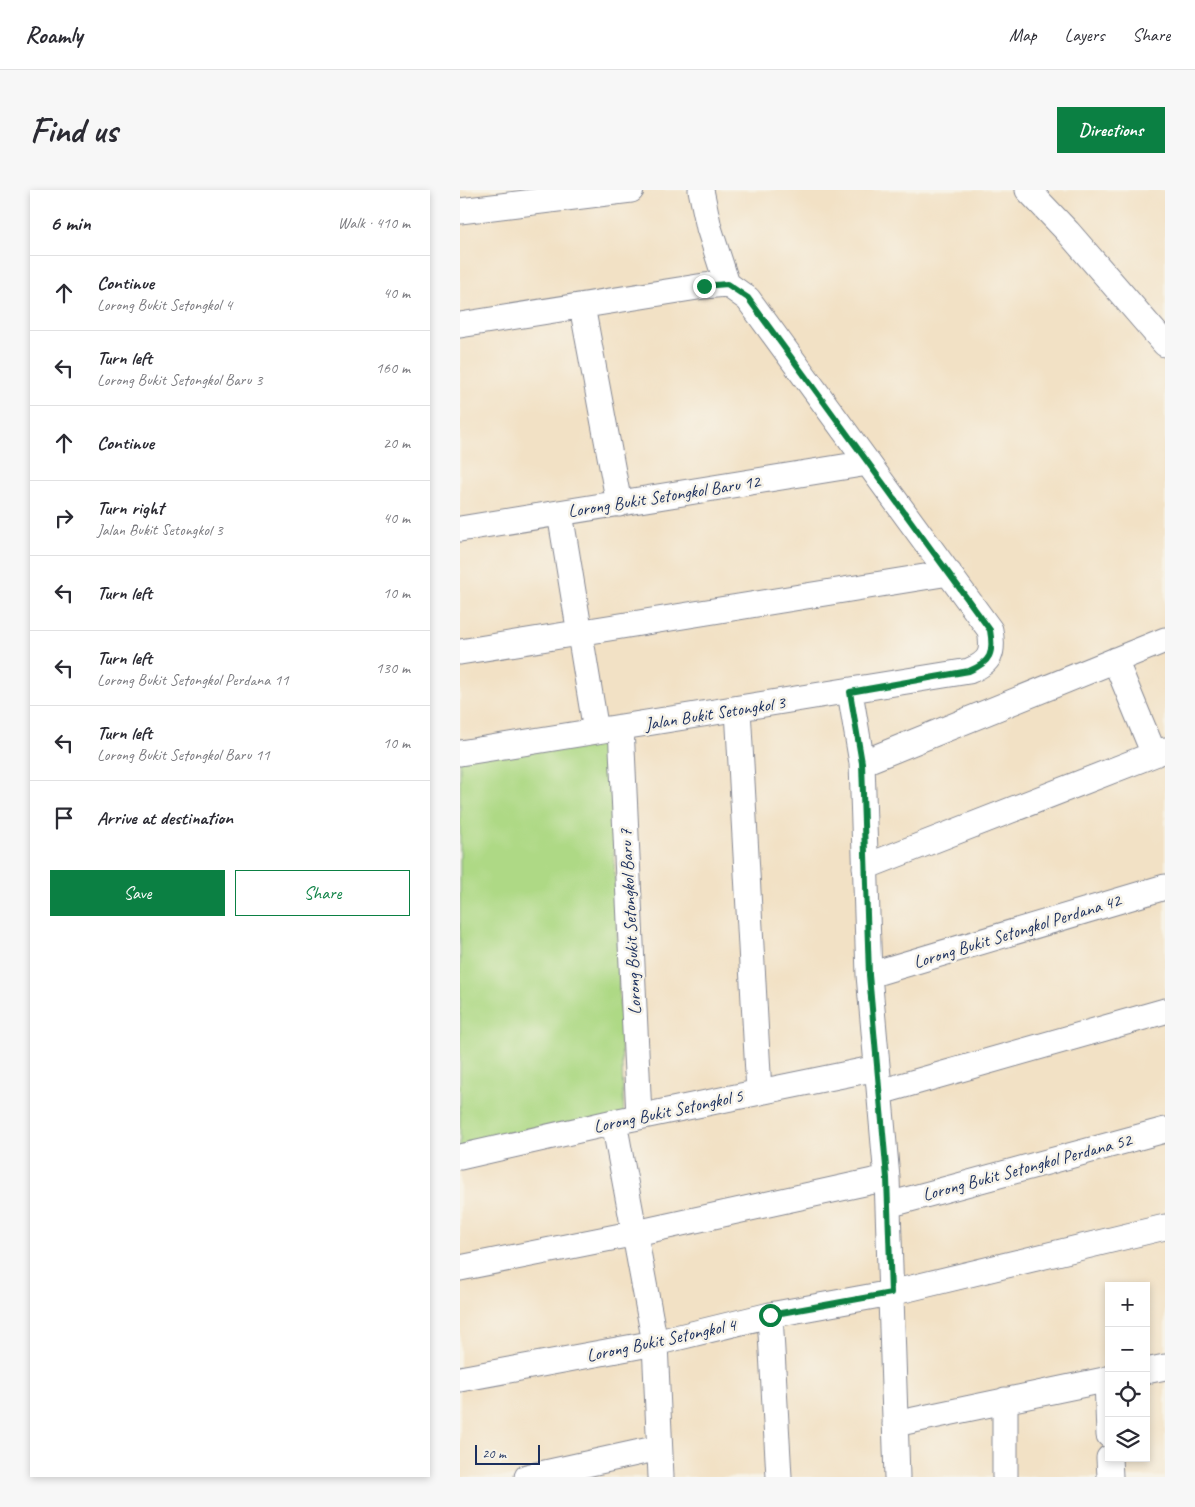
<!DOCTYPE html>
<meta charset="utf-8">
<style>
body{margin:0;font-family:Caveat,sans-serif;background:#f7f7f7;color:#2b2b33}
.controls{position:absolute;right:15px;bottom:15px;display:grid;overflow:hidden;border-radius:0px;box-shadow:0 2px 8px #0003}
.controls button{width:45px;height:45px;display:grid;place-items:center;padding:0;border:0;border-bottom:1px solid #e1e1e2;background:#fff;color:#2b2b33;font:25px sans-serif}
.scale{position:absolute;left:15px;bottom:12px;width:65px;box-sizing:border-box;padding-left:5px;border:2px solid #1b2f5e;border-top:0;font-size:14px;line-height:18px;white-space:nowrap;color:#1b2f5e;-webkit-text-stroke:4px #f7f3e8;paint-order:stroke}
.stop{position:absolute;width:15px;height:15px;margin:-11px;border:4px solid #0b8043;border-radius:50%;background:#fff}
.stop.end{background:#0b8043;border-color:#fff;box-shadow:0 1px 5px #0008}
.list{margin:0;padding:0;list-style:none}
h2{display:flex;justify-content:space-between;align-items:center;height:65px;margin:0;padding:0 20px;font-size:21px}
h2 small{font-size:16px;font-weight:400;color:#7c7c81}
.list li{display:grid;grid-template-columns:32px 1fr auto;gap:15px;align-items:center;box-sizing:border-box;height:75px;padding:0 20px;border-top:1px solid #e1e1e2}
.list b{display:block;font-size:19px;white-space:nowrap}
.list p{margin:0;font-size:16px;white-space:nowrap;color:#7c7c81}
.list em{font-size:16px;font-style:normal;color:#7c7c81}
.actions{display:flex;gap:10px;padding:15px 20px}
.actions a{flex:1;padding:11px 0;border:1px solid #0b8043;border-radius:0px;text-align:center;font-size:18px;color:#0b8043}
.actions .main{background:#0b8043;color:#fff}
.icon{flex:none;width:28px;height:28px;fill:none;stroke:currentColor;stroke-width:2;stroke-linecap:round;stroke-linejoin:round}
.map{position:relative;flex:none;width:705px;height:1287px;overflow:hidden;border-radius:0px}
header{display:flex;align-items:center;gap:30px;box-sizing:border-box;height:70px;padding:0 25px;background:#fff;border-bottom:1px solid #e1e1e2}
header strong{font-size:24px}
nav{display:flex;gap:28px;margin-inline-start:auto;font-size:18px}
.intro{display:flex;align-items:center;justify-content:space-between;box-sizing:border-box;height:120px;padding:0 30px}
h1{margin:0;font-size:35px}
.button{padding:12px 22px;border-radius:0px;background:#0b8043;color:#fff;font-size:18px;font-weight:700}
main{display:flex;gap:30px;padding:0 30px}
aside{flex:1;background:#fff;border-radius:0px;box-shadow:0 2px 8px #0003}
.map>svg:first-child{display:block}
.green{fill:#aed985;stroke:#648472}
.lines{fill:none;stroke-linecap:round;stroke-linejoin:round}
.minor-casing{stroke:#868892;stroke-width:27}
.minor{stroke:#fff;stroke-width:25}
.route{stroke:#0b8043;stroke-width:6}
.labels{text-anchor:middle;dominant-baseline:central;stroke-width:5;stroke-linejoin:round;paint-order:stroke}
.street-label{font-size:18px;fill:#1b2f5e;stroke:#f7f3e8}
</style>
<header>
<strong>Roamly</strong>
<nav><a>Map</a><a>Layers</a><a>Share</a></nav>
</header>
<div class="intro"><h1>Find us</h1><a class="button">Directions</a></div>
<main>
<aside>
<h2>6 min<small>Walk · 410 m</small></h2>
<ul class="list">
<li><svg class="icon" aria-label="ahead" viewBox="0 0 24 24"><path d="M12 20V5M6 11l6-6 6 6"/></svg><div><b>Continue</b><p>Lorong Bukit Setongkol 4</p></div><em>40 m</em></li>
<li><svg class="icon" aria-label="left" viewBox="0 0 24 24"><path d="M17 20v-9H6M10 6l-5 5 5 5"/></svg><div><b>Turn left</b><p>Lorong Bukit Setongkol Baru 3</p></div><em>160 m</em></li>
<li><svg class="icon" aria-label="ahead" viewBox="0 0 24 24"><path d="M12 20V5M6 11l6-6 6 6"/></svg><div><b>Continue</b></div><em>20 m</em></li>
<li><svg class="icon" aria-label="right" viewBox="0 0 24 24"><path d="M7 20v-9h11M14 6l5 5-5 5"/></svg><div><b>Turn right</b><p>Jalan Bukit Setongkol 3</p></div><em>40 m</em></li>
<li><svg class="icon" aria-label="left" viewBox="0 0 24 24"><path d="M17 20v-9H6M10 6l-5 5 5 5"/></svg><div><b>Turn left</b></div><em>10 m</em></li>
<li><svg class="icon" aria-label="left" viewBox="0 0 24 24"><path d="M17 20v-9H6M10 6l-5 5 5 5"/></svg><div><b>Turn left</b><p>Lorong Bukit Setongkol Perdana 11</p></div><em>130 m</em></li>
<li><svg class="icon" aria-label="left" viewBox="0 0 24 24"><path d="M17 20v-9H6M10 6l-5 5 5 5"/></svg><div><b>Turn left</b><p>Lorong Bukit Setongkol Baru 11</p></div><em>10 m</em></li>
<li><svg class="icon" aria-label="arrive" viewBox="0 0 24 24"><path d="M6 21V4h12l-3 4 3 4H6"/></svg><div><b>Arrive at destination</b></div></li>
</ul>
<div class="actions"><a class="main">Save</a><a>Share</a></div>
</aside>
<div class="map">
<svg width="705" height="1287" viewBox="0 0 705 1287">
<rect width="100%" height="100%" fill="#f7f3e8"/>
<filter id="ink" filterUnits="userSpaceOnUse"><feTurbulence type="fractalNoise" baseFrequency=".02" numOctaves="2"/><feDisplacementMap in="SourceGraphic" scale="10" xChannelSelector="R" yChannelSelector="G"/><feConvolveMatrix kernelMatrix="1 2 1 2 8 2 1 2 1" color-interpolation-filters="sRGB"/></filter>
<filter id="wash" filterUnits="userSpaceOnUse"><feTurbulence type="fractalNoise" baseFrequency=".0096" numOctaves="4" result="noise"/><feDisplacementMap in="SourceGraphic" scale="20" xChannelSelector="R" yChannelSelector="G"/><feGaussianBlur stdDeviation="1.12" result="paint"/><feColorMatrix in="noise" values="0 0 0 0 0 0 0 0 0 0 0 0 0 0 0 0 0 1.4 0 .05"/><feComposite in="paint" operator="in"/></filter>
<g filter="url(#wash)">
<rect width="100%" height="100%" fill="#f2e1c5"/>
<path class="green" d="M149,534L164,929L0,962V558Z"/>
</g>
<g filter="url(#ink)">
<g class="lines">
<defs>
<path id="minor" d="M241,0L249,38L267,94
M568,0L608,42L705,154
M0,21L171,0
M122,116L159,314
M0,135L244,96L267,94L288,109L530,440C534,463 531,472 509,481L0,563
M100,323L136,541
M0,339L408,273
M0,462L489,383
M655,470L694,564
M390,502L402,573L409,785L427,988L437,1287
M278,519L299,902
M161,537L179,926
M402,573L705,450
M405,677L705,560
M409,785L705,697
M420,902L705,821
M154,932L195,1153L201,1287
M0,967L154,932L417,878
M428,1015L705,940
M0,1078L176,1043L427,988
M310,1125L319,1287
M686,1181L705,1177
M0,1189L195,1153L310,1125L431,1103L705,1037
M647,1189L649,1245
M435,1234L649,1189
M649,1268L650,1287
M67,1287L199,1258
M545,1287V1210"/>
</defs>
<use href="#minor" class="minor-casing"/>
<use href="#minor" class="minor"/>
</g>
</g>
<g class="lines" filter="url(#ink)">
<path class="route" d="M244,96L267,94L288,108L530,440C534,463 531,472 509,481L390,502L402,573L409,785L427,988L431,1103L310,1125"/>
</g>
<g class="labels">
<g class="street-label">
<text transform="translate(204 306) rotate(-9)">Lorong Bukit Setongkol Baru 12</text>
<text transform="translate(255 523) rotate(-9)">Jalan Bukit Setongkol 3</text>
<text transform="translate(170 732) rotate(-93)">Lorong Bukit Setongkol Baru 7</text>
<text transform="translate(557 741) rotate(-17)">Lorong Bukit Setongkol Perdana 42</text>
<text transform="translate(208 921) rotate(-12)">Lorong Bukit Setongkol 5</text>
<text transform="translate(567 977) rotate(-15)">Lorong Bukit Setongkol Perdana 52</text>
<text transform="translate(201 1150) rotate(-12)">Lorong Bukit Setongkol 4</text>
</g>
</g>
</svg>
<div class="controls">
<button>+</button>
<button>−</button>
<button><svg class="icon" aria-label="locate" viewBox="0 0 24 24"><circle cx="12" cy="12" r="6"/><path d="M12 2v4M12 18v4M2 12h4M18 12h4"/></svg></button>
<button><svg class="icon" aria-label="layers" viewBox="0 0 24 24"><path d="M12 4l9 5-9 5-9-5zM3 14l9 5 9-5"/></svg></button>
</div>
<div class="scale">20 m</div>
<div class="stop" style="left:310px;top:1125px"></div>
<div class="stop end" style="left:244px;top:96px"></div>
</div>
</main>
